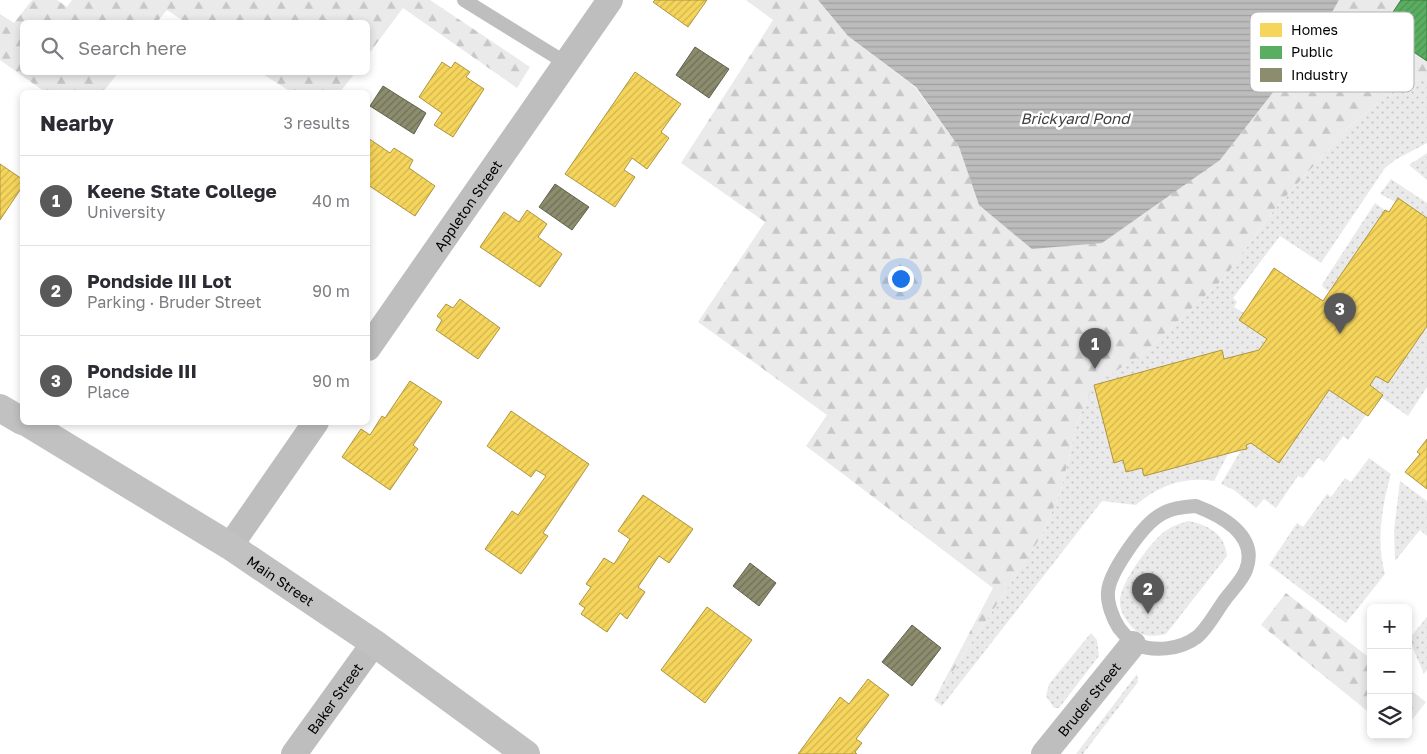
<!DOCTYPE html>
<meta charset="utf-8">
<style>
body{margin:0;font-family:"Golos Text",sans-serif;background:#f2f2f3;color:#2b2b33}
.controls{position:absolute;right:15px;bottom:15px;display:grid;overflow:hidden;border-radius:8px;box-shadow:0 2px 8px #0003}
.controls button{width:45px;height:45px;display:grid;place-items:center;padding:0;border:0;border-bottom:1px solid #e1e1e2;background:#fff;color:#2b2b33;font:25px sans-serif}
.you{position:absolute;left:900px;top:278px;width:18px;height:18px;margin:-12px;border:4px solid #fff;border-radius:50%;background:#1a73e8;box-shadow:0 0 0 8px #1a73e833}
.badge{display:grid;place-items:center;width:32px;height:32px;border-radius:50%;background:#595959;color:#fff;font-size:16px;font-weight:700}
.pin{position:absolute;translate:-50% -41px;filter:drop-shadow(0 1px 2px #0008)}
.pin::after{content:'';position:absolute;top:26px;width:18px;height:15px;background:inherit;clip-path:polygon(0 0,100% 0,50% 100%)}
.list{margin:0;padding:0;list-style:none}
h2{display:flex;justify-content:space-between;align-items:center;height:65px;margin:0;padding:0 20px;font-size:21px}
h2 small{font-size:16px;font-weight:400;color:#7c7c81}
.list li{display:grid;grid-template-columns:32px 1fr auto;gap:15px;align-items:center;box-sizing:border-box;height:90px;padding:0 20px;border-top:1px solid #e1e1e2}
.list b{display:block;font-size:19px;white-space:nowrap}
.list p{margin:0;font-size:16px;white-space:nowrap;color:#7c7c81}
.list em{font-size:16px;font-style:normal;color:#7c7c81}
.icon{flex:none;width:28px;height:28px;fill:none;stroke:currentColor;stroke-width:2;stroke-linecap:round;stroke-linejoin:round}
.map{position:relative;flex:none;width:1427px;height:754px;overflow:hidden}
.search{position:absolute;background:#fff;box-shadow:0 2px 8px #0003;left:20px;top:20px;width:350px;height:55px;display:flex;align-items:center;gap:12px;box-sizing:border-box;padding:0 18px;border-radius:8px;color:#7c7c81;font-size:19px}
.panel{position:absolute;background:#fff;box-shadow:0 2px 8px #0003;left:20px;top:90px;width:350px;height:335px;border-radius:8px}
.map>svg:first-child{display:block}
.green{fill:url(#green-dots)}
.forest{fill:url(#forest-firs)}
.water{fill:url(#water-rules)}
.homes{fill:url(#homes-hatch);stroke:#ac9540}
.public{fill:url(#public-hatch);stroke:#3f7a44}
.industry{fill:url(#industry-hatch);stroke:#62624d}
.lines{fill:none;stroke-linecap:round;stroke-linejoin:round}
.lane{stroke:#bebebe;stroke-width:14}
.street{stroke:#bebebe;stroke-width:26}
.secondary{stroke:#c1c1c1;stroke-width:28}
.labels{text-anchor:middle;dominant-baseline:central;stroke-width:5;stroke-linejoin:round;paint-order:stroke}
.street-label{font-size:14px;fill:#000;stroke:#fff}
.water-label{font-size:15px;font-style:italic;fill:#404040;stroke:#fff}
.key{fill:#fff;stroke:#b2b2b2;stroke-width:1}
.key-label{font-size:14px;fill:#000}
</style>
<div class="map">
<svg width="1427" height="754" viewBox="0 0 1427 754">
<defs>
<pattern id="green-dots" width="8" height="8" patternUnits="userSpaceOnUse" patternTransform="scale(1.25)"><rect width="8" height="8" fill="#eaeaea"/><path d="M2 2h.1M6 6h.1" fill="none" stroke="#c7c7c7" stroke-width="1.8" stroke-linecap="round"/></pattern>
<pattern id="forest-firs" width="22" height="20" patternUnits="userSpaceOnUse" patternTransform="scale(1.25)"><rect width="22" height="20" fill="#eaeaea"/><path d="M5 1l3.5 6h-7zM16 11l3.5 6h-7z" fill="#c7c7c7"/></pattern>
<pattern id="water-rules" width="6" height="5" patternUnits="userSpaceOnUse" patternTransform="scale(1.25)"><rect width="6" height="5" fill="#bcbcbc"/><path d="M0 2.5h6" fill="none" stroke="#a0a0a0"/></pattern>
<pattern id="homes-hatch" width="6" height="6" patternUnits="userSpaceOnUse" patternTransform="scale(1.25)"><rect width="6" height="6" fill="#f6d55c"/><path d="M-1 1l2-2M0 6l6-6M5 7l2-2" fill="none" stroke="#d1b54e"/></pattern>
<pattern id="public-hatch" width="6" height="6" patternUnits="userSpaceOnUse" patternTransform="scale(1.25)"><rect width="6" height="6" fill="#5aae61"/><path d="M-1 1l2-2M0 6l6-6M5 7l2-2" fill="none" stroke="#4c9452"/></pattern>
<pattern id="industry-hatch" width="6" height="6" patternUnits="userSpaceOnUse" patternTransform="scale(1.25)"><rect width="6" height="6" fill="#8c8c6e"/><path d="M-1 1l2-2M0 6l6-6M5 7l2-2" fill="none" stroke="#707058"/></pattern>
</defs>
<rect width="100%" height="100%" fill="#fff"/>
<path class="green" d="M1427,78V143L1395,160L1385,168L1321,263L1280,236L1233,298L1237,302L1234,307L1244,313L1239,320L1267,339L1259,350L1224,359L1221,350L1094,385L1114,463L1123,460L1126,472L1142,468L1144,476L1228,454L1214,481C1184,476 1159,485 1136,505L1102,501L942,706L934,700L1042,535L1061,490L1078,420L1094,385L1144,353L1225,277L1277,206L1351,125L1401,85Z
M1427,153V180L1409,165Z
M1391,179L1427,203V218L1380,194Z
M1375,203L1385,210L1329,292L1322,286L1323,283Z
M1427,326V387L1408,416L1381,397L1383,394L1370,385L1376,376L1388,383Z
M1329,390L1366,415L1348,440L1343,436L1324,462L1318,458L1303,478L1298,476L1276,508L1264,499L1256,508L1234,490L1221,484L1241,450L1247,448L1246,445L1251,443L1279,462Z
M1369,458L1391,474C1382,505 1376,542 1385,574L1346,623L1269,565L1297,523L1303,527L1327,494L1331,497L1345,478L1351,482Z
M1400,481L1427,501V536L1420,530L1395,561L1394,530Z
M1188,521C1209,525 1225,534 1227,556L1166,634C1152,637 1140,637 1131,626C1125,619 1120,611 1120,602C1119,584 1150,543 1164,532C1171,526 1179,524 1188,521Z
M1427,617V670L1424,674L1409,639Z
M1091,633L1097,640L1099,656L1059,708H1054L1046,696L1049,684Z
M1137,674L1138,682L1083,754H1076Z"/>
<path class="forest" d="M32,0H57L67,7L72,0H430L530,67L517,88L403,8L368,55V22H185L167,10L157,22H22V72L118,73L103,92H45L0,60V14L14,23Z
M746,0H818L848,36L915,87L959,147L979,205L1220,160L1322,30L1339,0H1401L1381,30L1427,61V78L1401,85L1351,125L1277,206L1225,277L1144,353L1094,385L1078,420L1061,490L1042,535L934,700L993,588L806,446L827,415L698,322L765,222L681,163L773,20Z
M261,73H355L340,92H291Z
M1286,593L1371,659V714L1261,625Z
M1408,688L1426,702L1408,725Z"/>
<path class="water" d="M818,0H1339L1322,30L1220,160L1102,243L1032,249L979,205L959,147L916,87L848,36Z"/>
<path class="homes" d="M655,0H707L688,27L653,2Z
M442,62L451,68L455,62L470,72L466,77L484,89L453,137L434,125L442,113L419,97Z
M635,72L681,104L661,132L669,138L647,169L632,158L624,170L635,177L615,207L565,174Z
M368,138L390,153L394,148L413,160L409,168L435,186L415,216L368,185Z
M0,164L22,179V187L0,220Z
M1398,198L1427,218V326L1388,383L1376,376L1370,385L1383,395L1368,416L1329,390L1279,463L1251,443L1246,445L1247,449L1241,450L1144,476L1142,468L1126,472L1123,460L1114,463L1094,385L1222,350L1224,359L1259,350L1267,339L1239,320L1274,268L1323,301L1385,210L1389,212Z
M527,210L547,224L538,237L562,254L540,287L480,247L504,212L519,222Z
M460,299L500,328L478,359L436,330L442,320L437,316L446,304L453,308Z
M410,381L442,402L413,445L418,449L390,490L342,457L361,429L370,435L382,416L385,418Z
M511,411L589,464L543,533L548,536L521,574L485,549L512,511L518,515L546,476L536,470L531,477L487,446Z
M1427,439V489L1405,472L1420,454L1417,452Z
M643,495L693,529L669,563L659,556L638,587L645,592L627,619L620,613L607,632L581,614L585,608L579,604L591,587L586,584L604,558L614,564L630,539L618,531Z
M707,607L752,640L705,703L661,670Z
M868,679L889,695L856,739L862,743L855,752L857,754H798L840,697L849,704Z"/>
<path class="public" d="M1401,0H1427V61L1381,30Z"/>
<path class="industry" d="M695,47L729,69L709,98L676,75Z
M383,86L426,113L414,134L370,106Z
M555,184L589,207L572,230L539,207Z
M750,563L776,583L759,606L733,586Z
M912,625L941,648L912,686L882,662Z"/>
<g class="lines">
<path class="lane" d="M464,0L566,63
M1196,506C1222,516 1259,536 1246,570C1242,581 1230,592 1224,601C1216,612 1207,629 1197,637C1180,650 1153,652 1135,644C1129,642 1123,632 1119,628C1113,619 1107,603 1108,592C1109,573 1141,528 1157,517C1169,508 1182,507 1196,506Z"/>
<g class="street">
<path id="s1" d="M368,348L610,0"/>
<path d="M230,546L316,422"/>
<path id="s2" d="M294,754L374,643"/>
<path id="s3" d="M1044,754L1133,644"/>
</g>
<g class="secondary">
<path d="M0,408L22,421"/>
<path id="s4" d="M26,422L230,546L374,643L526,754"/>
</g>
</g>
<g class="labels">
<g class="street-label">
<text stroke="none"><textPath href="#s1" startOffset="174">Appleton Street</textPath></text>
<text stroke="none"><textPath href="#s4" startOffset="300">Main Street</textPath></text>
<text stroke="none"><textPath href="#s2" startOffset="69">Baker Street</textPath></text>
<text stroke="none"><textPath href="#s3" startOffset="71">Bruder Street</textPath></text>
</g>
<g class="water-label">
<text x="1075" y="118">Brickyard Pond</text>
</g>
</g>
<rect x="1250" y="12" width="164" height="80" rx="8" class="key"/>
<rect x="1260" y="23" width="22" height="14" fill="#f6d55c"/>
<rect x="1260" y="46" width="22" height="13" fill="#5aae61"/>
<rect x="1260" y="68" width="22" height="14" fill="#8c8c6e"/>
<g class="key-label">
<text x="1291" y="35">Homes</text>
<text x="1291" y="57">Public</text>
<text x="1291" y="80">Industry</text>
</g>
</svg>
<div class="controls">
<button>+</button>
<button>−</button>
<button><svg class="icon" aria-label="layers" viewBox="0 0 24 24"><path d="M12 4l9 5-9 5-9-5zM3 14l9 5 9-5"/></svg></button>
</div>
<div class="you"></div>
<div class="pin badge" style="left:1095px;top:369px">1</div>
<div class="pin badge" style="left:1148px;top:614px">2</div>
<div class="pin badge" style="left:1340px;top:334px">3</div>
<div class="search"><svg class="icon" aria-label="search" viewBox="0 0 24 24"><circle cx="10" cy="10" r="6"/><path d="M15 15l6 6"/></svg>Search here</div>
<section class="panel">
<h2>Nearby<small>3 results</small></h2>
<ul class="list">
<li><span class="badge">1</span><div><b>Keene State College</b><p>University</p></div><em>40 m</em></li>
<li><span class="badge">2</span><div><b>Pondside III Lot</b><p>Parking · Bruder Street</p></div><em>90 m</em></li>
<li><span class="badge">3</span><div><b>Pondside III</b><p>Place</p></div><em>90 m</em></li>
</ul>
</section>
</div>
